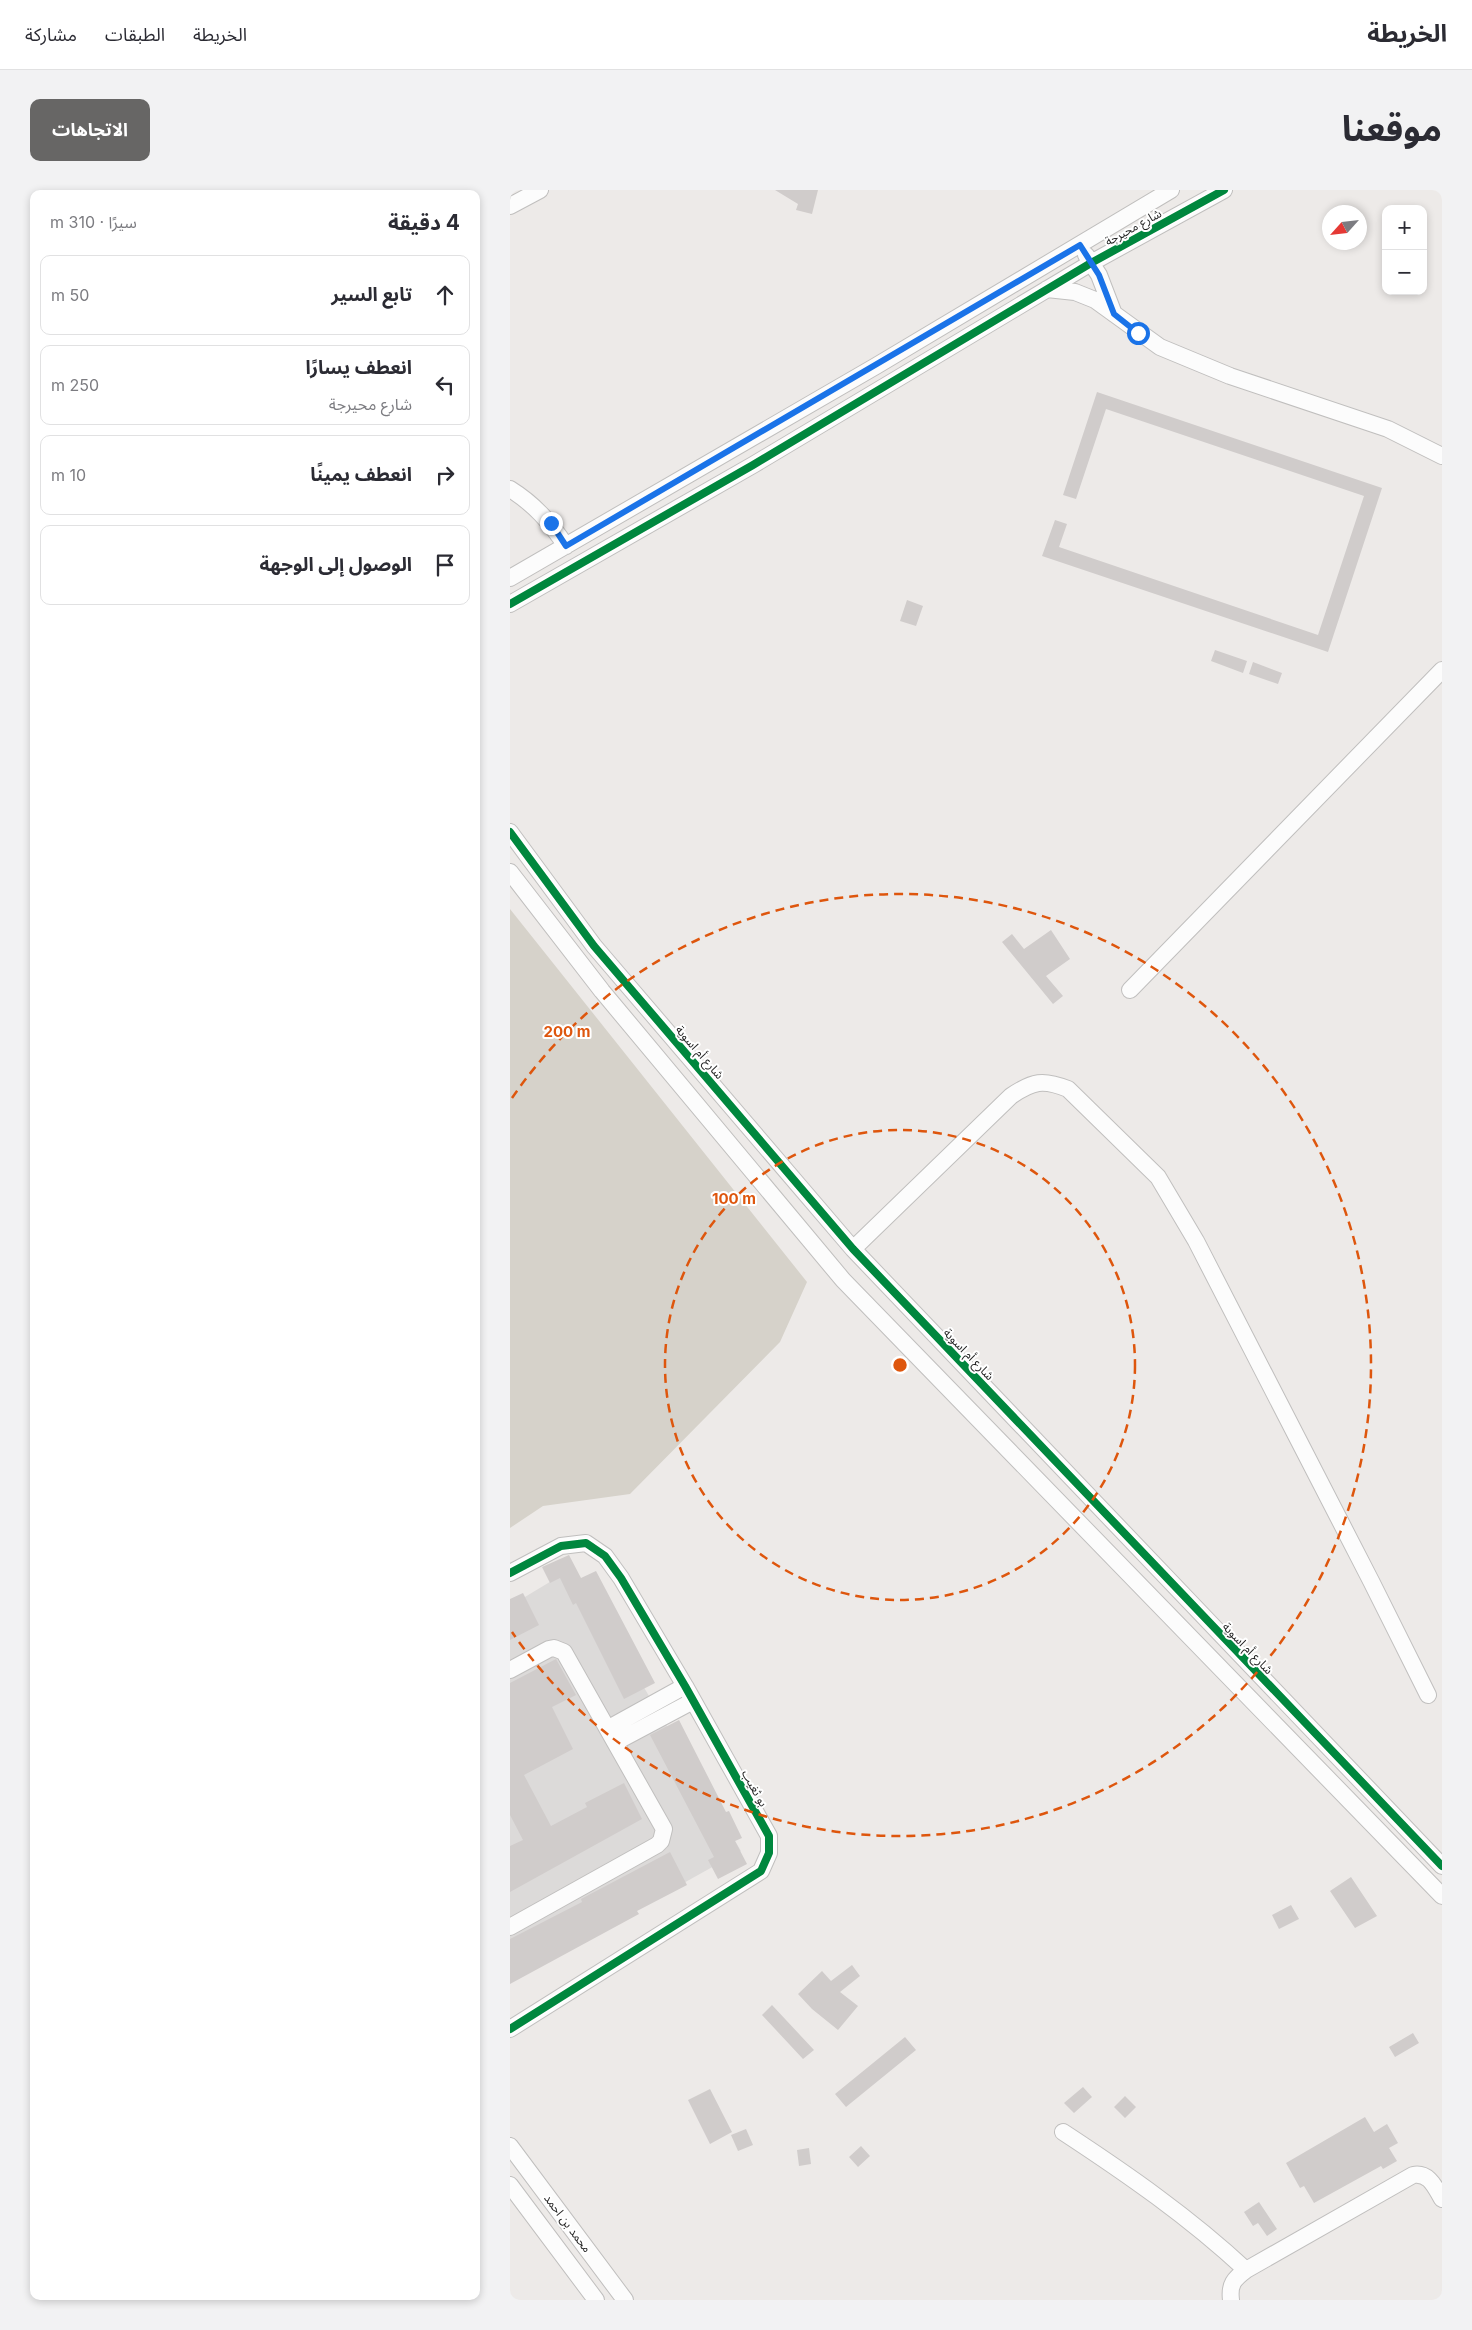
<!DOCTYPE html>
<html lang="ar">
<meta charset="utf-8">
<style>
body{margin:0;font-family:Inter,"Noto Sans Arabic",sans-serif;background:#f2f2f3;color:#2b2b33;direction:rtl}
.controls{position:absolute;right:15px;top:15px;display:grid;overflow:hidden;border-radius:10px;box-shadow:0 2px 8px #0003}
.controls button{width:45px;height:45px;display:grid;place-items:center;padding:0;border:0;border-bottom:1px solid #e1e1e2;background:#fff;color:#2b2b33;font:25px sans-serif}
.compass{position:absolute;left:812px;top:15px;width:45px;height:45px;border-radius:50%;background:#fff;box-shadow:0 2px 8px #0003;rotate:243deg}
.stop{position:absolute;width:15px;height:15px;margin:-11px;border:4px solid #1a73e8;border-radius:50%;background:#fff}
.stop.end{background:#1a73e8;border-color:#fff;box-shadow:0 1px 5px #0008}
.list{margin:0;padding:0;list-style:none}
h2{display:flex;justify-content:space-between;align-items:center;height:65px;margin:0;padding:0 20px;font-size:21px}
h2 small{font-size:16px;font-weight:400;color:#7c7c81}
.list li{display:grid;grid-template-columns:32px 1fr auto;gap:15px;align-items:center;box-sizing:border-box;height:80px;margin:0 10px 10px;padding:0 10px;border:1px solid #e1e1e2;border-radius:10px}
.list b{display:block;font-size:19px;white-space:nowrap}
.list p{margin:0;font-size:16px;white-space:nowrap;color:#7c7c81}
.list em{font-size:16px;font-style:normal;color:#7c7c81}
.icon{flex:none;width:28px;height:28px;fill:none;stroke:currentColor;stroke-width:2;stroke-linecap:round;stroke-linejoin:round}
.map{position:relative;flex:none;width:932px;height:2110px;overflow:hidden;direction:ltr;border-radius:10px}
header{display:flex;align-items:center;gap:30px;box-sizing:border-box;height:70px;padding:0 25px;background:#fff;border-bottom:1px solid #e1e1e2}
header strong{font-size:24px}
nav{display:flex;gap:28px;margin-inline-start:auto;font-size:18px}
.intro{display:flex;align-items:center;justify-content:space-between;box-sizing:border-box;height:120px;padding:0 30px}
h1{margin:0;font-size:35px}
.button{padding:12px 22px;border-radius:10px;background:#676665;color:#fff;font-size:18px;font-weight:700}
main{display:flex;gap:30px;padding:0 30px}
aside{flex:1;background:#fff;border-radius:10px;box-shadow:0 2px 8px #0003}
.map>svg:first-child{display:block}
.residential{fill:#dcdad9}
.construction{fill:#d6d2ca}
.building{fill:#d0cccb}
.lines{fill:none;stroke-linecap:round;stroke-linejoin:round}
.minor-casing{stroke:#c0bfbe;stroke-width:18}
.minor{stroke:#fcfcfc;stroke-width:16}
.cycleway-casing{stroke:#fff;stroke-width:11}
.cycleway{stroke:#00873e;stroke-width:8}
.route{stroke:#1a73e8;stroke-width:6}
.ring{fill:none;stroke:#de560d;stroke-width:2.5;stroke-dasharray:9 6}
.labels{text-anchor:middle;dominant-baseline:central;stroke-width:4;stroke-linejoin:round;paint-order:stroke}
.street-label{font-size:12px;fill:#1f1f1f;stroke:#fff}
.centre{fill:#de560d;stroke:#fff;stroke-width:2.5}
.ring-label{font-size:15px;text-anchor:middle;font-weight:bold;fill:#de560d;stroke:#fff;stroke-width:4;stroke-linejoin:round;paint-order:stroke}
</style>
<header>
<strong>الخريطة</strong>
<nav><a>الخريطة</a><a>الطبقات</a><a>مشاركة</a></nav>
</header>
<div class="intro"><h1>موقعنا</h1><a class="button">الاتجاهات</a></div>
<main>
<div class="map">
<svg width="932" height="2110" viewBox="0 0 932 2110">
<rect width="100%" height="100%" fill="#edeae8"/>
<path class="residential" d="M63,1378L231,1661L0,1790V1416Z"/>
<path class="construction" d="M0,719L297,1092L270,1152L120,1304L33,1316L0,1338Z"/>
<path class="building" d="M265,0H308L302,24L286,20L288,14Z
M587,202L872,298L818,462L532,366L545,330L557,334L549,357L808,445L854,306L596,219L566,309L553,305Z
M397,410L413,416L406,436L390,431Z
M705,460L737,471L733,483L701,471Z
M743,472L772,483L768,494L739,484Z
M541,740L560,769L536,786L553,806L543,814L492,752L502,744L514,759Z
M59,1365L71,1388L86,1381L145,1493L114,1509L66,1413L63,1415L50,1388L40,1393L32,1377Z
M13,1403L29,1435L0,1450V1409Z
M46,1469L66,1505L42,1517L63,1559L14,1585L41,1636L77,1617L75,1613L114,1593L132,1629L0,1702V1656L13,1650L0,1625V1493Z
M169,1530L216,1622L219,1621L232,1648L225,1651L237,1674L208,1689L198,1670L204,1667L140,1545Z
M160,1662L177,1695L127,1721L129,1724L0,1794V1749L72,1712L71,1709Z
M841,1687L867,1726L845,1738L820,1701Z
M781,1715L789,1729L769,1739L762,1725Z
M342,1775L350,1786L330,1802L348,1816L328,1840L302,1819L288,1804L312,1781L321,1791Z
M262,1815L304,1860L293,1869L252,1825Z
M903,1843L909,1853L885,1867L879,1857Z
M395,1847L406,1860L336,1917L325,1904Z
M573,1897L582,1907L564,1923L554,1913Z
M200,1899L222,1942L200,1954L178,1910Z
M615,1906L626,1917L615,1928L604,1917Z
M855,1927L864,1942L877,1934L888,1953L879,1958L887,1971L873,1979L871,1976L804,2013L794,1996L790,1998L776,1973Z
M236,1939L243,1955L228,1961L221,1945Z
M351,1956L360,1966L348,1977L339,1967Z
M299,1958L301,1974L289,1976L287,1960Z
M749,2012L767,2039L757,2046L748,2033L743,2036L734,2022Z"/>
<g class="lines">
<defs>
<path id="minor" d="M0,16L30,0
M576,65L589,85L604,124
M537,99L565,102L585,110L650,157L720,186L878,239L932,266
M0,299C24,314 40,332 56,356
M0,388L366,176L661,0
M0,414L243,275L581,73L714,0
M0,642L84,756L343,1059L932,1676
M0,682L92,801L333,1090L932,1706
M620,800L932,480
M343,1059L501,906C523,891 533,889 558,899L648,987L686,1051L861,1391L918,1505
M0,1383L51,1356L76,1353L95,1366L111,1388L175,1496L259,1646V1663L251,1681L0,1839
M0,1480L39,1459L44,1458L54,1462L154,1639L151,1651L147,1655L0,1737
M99,1538L175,1496
M106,1552L183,1511
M553,1942C617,1984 679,2027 736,2080
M0,1956L115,2110
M0,1995L86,2110
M721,2110C719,2094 724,2089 736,2080L903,1985C919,1982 925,1997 932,2009"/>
</defs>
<use href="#minor" class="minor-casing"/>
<use href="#minor" class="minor"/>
<defs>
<path id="cycleway" d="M0,414L243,275L581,73L714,0
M0,642L84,756L343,1059L932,1676
M0,1383L51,1356L76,1353L95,1366L111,1388L175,1496L259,1646V1663L251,1681L0,1839"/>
</defs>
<use href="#cycleway" class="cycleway-casing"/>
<use href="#cycleway" class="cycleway"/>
</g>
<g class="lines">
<path class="route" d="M41,333L56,356L570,55L589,85L604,124L628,143"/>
</g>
<g class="ring">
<circle cx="390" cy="1175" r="235"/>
<path d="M2 908A471 471 0 1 1 2 1442"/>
</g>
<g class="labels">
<g class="street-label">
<text transform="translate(623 37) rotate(-29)">شارع محيرجة</text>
<text transform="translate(190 862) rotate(49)">شارع أم اسوية</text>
<text transform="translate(459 1164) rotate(46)">شارع أم اسوية</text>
<text transform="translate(738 1458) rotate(46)">شارع أم اسوية</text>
<text transform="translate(245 1598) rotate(61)">بو ثغيب</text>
<text transform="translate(58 2033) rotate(53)">محمد بن احمد</text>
</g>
</g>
<circle cx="390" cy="1175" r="8" class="centre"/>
<g class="ring-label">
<text x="57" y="847">200 m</text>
<text x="224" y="1014">100 m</text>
</g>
</svg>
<div class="controls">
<button>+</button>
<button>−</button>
</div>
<svg class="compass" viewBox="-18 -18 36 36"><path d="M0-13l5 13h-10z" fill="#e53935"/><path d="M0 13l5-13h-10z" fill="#7c7c81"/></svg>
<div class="stop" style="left:628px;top:143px"></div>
<div class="stop end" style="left:41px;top:333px"></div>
</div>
<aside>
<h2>4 دقيقة<small>سيرًا · 310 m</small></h2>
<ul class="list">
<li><svg class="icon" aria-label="ahead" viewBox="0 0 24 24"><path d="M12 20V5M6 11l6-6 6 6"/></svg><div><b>تابع السير</b></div><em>50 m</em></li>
<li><svg class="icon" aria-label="left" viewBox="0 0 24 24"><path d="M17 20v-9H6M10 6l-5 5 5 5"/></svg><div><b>انعطف يسارًا</b><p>شارع محيرجة</p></div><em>250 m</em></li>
<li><svg class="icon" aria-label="right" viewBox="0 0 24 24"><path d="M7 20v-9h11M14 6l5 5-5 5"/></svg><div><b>انعطف يمينًا</b></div><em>10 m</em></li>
<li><svg class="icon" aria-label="arrive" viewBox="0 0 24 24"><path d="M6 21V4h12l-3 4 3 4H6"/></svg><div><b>الوصول إلى الوجهة</b></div></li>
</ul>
</aside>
</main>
